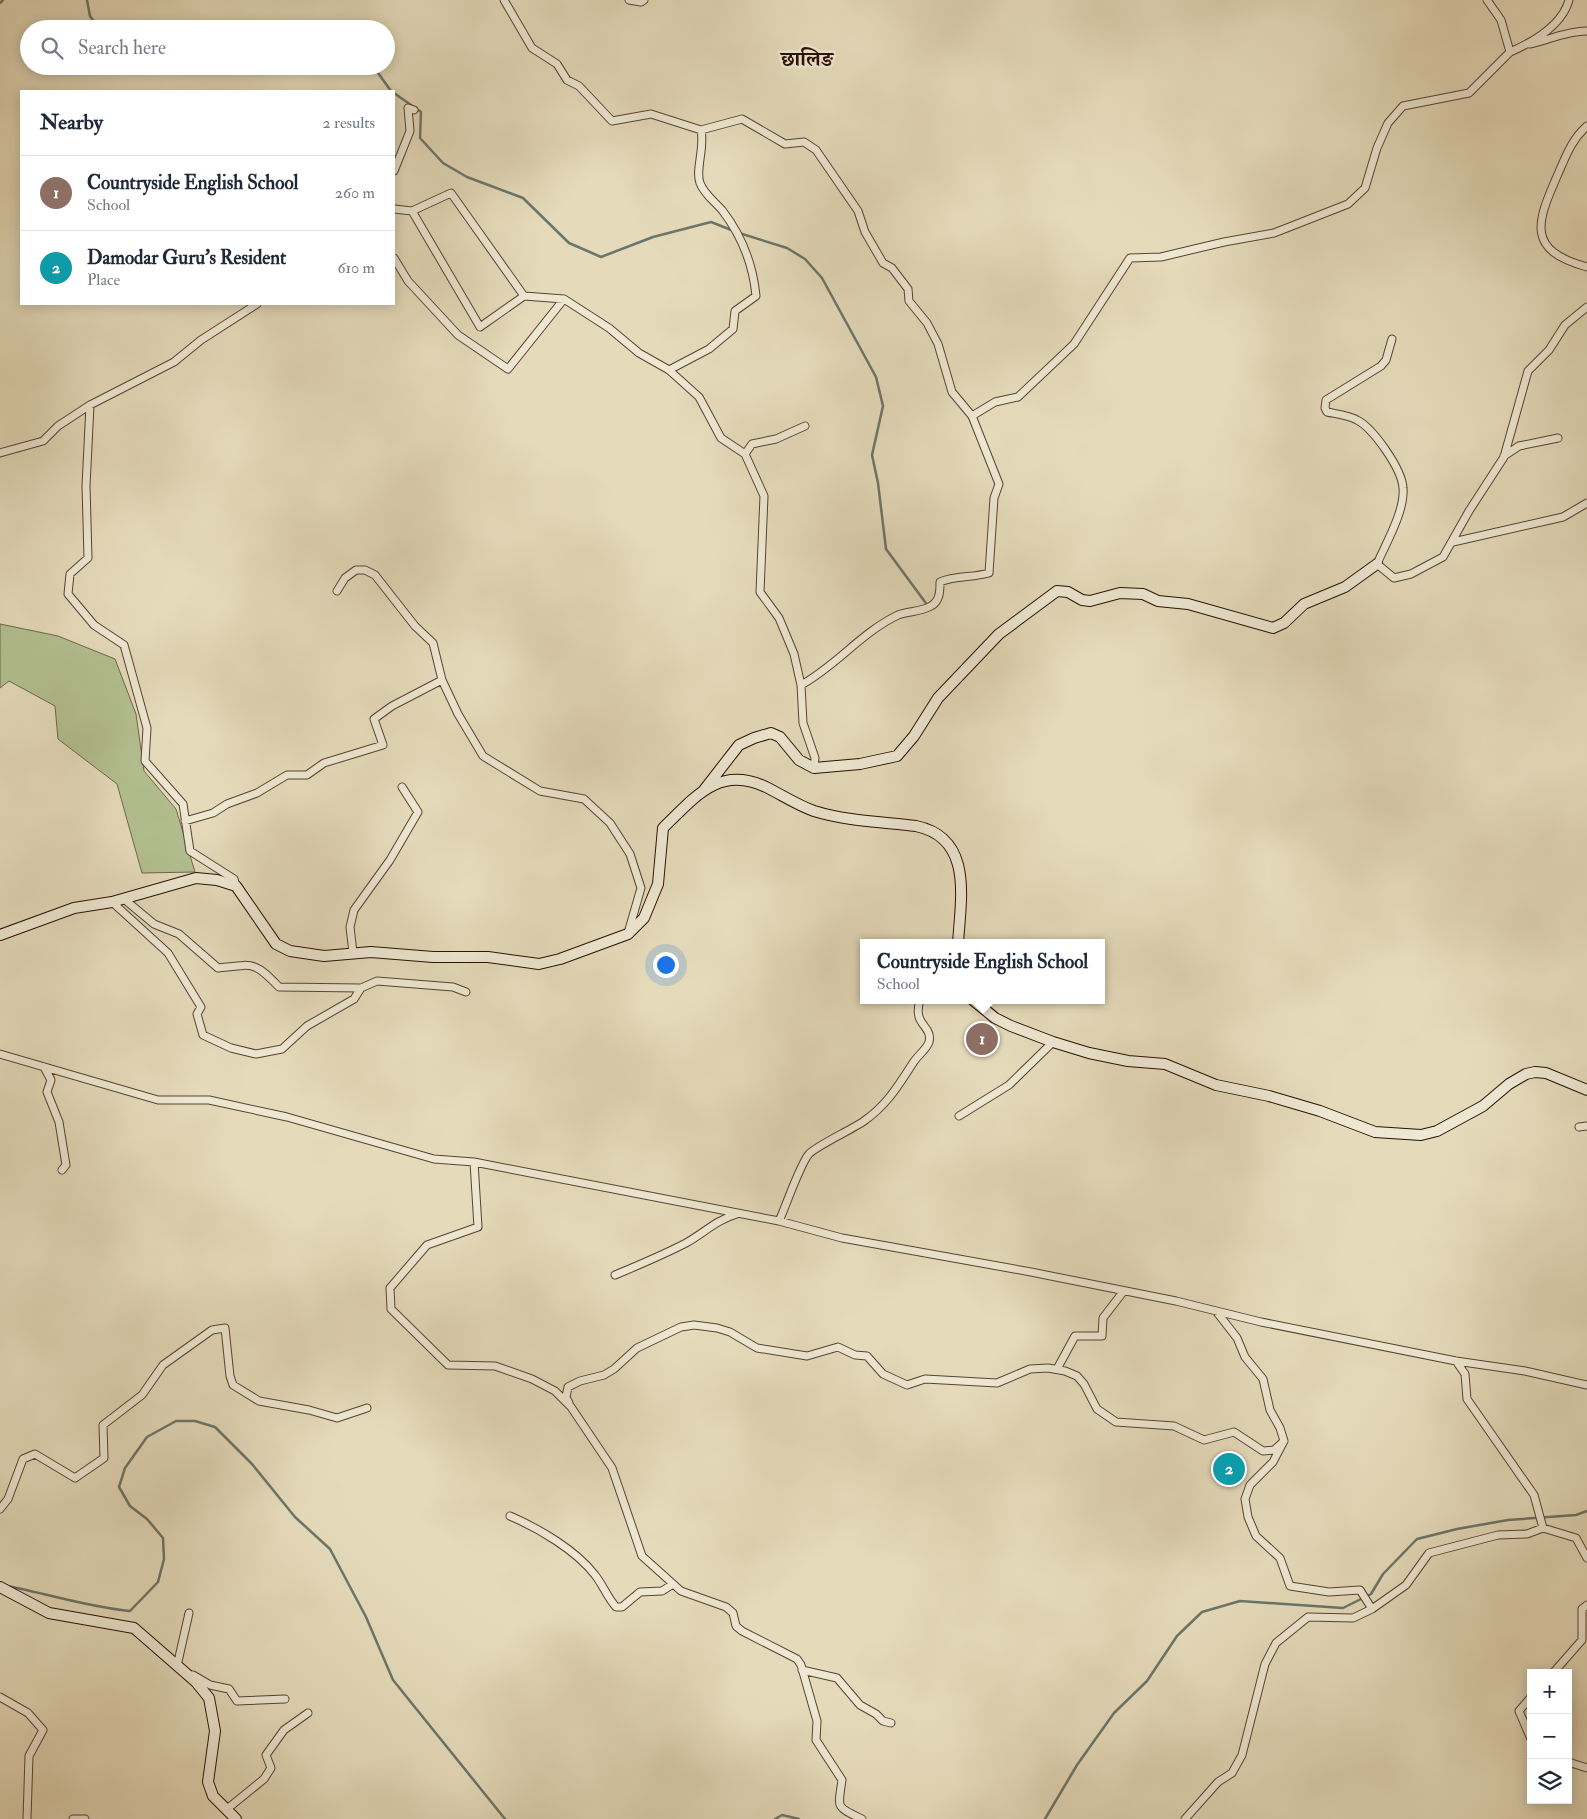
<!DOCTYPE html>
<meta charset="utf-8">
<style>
body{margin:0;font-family:"IM FELL Double Pica","Noto Serif Devanagari",serif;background:#f2f2f3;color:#1f2937}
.controls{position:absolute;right:15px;bottom:15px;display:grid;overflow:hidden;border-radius:0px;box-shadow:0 2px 12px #0003}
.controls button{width:45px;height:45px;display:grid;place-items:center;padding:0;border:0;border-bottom:1px solid #e0e1e3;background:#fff;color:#1f2937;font:25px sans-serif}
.you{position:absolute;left:665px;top:964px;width:18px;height:18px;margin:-12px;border:4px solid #fff;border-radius:50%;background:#1a73e8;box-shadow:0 0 0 8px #1a73e833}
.badge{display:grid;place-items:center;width:32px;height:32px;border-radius:50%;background:#d93025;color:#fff;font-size:16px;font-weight:700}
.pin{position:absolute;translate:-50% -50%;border:2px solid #fff;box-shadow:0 1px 5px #0006}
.popup{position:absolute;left:860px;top:939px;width:245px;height:65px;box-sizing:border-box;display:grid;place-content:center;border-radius:0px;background:#fff;filter:drop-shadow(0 1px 4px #0005);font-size:16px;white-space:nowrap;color:#747a83}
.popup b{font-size:19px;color:#1f2937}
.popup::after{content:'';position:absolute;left:50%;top:100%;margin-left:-10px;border:10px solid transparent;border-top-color:#fff}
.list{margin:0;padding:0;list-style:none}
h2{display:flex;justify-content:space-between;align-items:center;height:65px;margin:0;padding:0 20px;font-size:21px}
h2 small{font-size:16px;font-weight:400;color:#747a83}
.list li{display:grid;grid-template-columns:32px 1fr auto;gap:15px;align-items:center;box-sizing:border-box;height:75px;padding:0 20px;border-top:1px solid #e0e1e3}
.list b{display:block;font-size:19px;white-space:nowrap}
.list p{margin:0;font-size:16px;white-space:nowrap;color:#747a83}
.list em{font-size:16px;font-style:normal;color:#747a83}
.icon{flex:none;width:28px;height:28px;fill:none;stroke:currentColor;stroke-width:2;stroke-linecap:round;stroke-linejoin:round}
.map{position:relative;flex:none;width:1587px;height:1819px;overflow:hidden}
.search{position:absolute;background:#fff;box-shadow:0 2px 12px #0003;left:20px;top:20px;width:375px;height:55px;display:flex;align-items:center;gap:12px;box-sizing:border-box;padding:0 18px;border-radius:28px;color:#747a83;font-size:19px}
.panel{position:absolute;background:#fff;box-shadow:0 2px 12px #0003;left:20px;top:90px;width:375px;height:215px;border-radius:0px}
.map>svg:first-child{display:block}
.green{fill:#b3c091;stroke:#6e684a}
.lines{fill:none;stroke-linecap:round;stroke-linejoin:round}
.stream{stroke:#6b766a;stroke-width:2.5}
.street-casing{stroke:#594231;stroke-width:9}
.secondary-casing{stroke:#2a0f03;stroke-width:12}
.street{stroke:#eee8d3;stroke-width:7}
.secondary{stroke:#eee8d3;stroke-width:10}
.labels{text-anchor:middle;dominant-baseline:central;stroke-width:5;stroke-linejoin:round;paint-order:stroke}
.district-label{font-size:21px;font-weight:bold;fill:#2a0f03;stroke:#eee8d3}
</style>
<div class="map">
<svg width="1587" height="1819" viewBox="0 0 1587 1819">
<rect width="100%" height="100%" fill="#e5dbbb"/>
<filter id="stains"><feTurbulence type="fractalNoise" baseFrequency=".004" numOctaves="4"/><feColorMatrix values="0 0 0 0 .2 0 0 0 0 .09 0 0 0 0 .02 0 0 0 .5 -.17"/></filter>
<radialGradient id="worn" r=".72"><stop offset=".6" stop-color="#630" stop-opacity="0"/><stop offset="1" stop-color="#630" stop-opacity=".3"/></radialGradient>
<path class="green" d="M0,624L58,636L115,659L136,714L144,771L176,809L195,872L142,873L117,784L58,739L55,706L9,681L0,688Z"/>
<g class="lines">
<path class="stream" d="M87,0L90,16L99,29
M0,3L3,0
M275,29L323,26L328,29
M373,66L391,91
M394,93L421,112L420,138L443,163L467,177L523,198L569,243L601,257L653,237L711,222L734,231
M739,233L787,248L805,259L822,278L876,377L883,406L872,455L878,483L886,549L928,606
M7,1586C49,1594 88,1607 130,1611L158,1582L164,1559L163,1538L147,1519L130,1506L119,1487L125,1468L147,1437L176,1421H195L215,1427L252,1464L295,1517L330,1549L366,1617L393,1680L505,1819
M775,1819L782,1815L799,1819
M1045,1819L1077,1765L1114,1713L1147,1681L1177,1636L1202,1612L1240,1601L1343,1608L1371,1594L1383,1574L1417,1539L1457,1529L1508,1520L1576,1515L1587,1511"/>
<defs>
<path id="street" d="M504,0L532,48L557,64L567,80L579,86L612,121L651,114L701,130L742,119L785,144L804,142L816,150L858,211L865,232L883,263L892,268L908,289L909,301L927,323L938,344L952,392L972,416
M629,0L641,2L644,0
M1487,0L1501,20L1510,52C1533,42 1562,26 1569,0
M1530,44C1549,40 1566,31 1587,31
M1587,126C1572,139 1566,156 1558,174C1537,222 1525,250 1587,267
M394,171L410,131L408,108L414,110
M394,209L412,211
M394,258L408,281L458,335L508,369L564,299
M524,296L451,193L412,211L480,327L524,296L564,299L609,328L639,353L669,370L699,397L721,438L745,454L764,496L760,592L779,618L794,654L801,685L803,723L815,758L814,768
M1392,339L1386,360L1381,366L1326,400L1325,408L1327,412C1336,414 1348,415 1357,420C1373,428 1402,469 1403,488C1405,511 1386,543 1377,564L1394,578L1411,574L1443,557L1469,511L1504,457L1528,371L1549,350L1565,325L1587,307
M669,370L709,349L733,329L735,311L756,296C753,264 742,236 722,210C714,201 704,194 700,183C695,170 705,148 701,130
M0,453L43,441L58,426L90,405
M745,454L752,444L776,439L805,426
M1504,456L1519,446L1558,438
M1453,542L1563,517L1587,503
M337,591L345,578L356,570H365L375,575L415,626L433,643L442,680L458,714L483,756L540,791L584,799L610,823L630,854L641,888L628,933
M801,685C836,666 862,632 898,615C908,611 921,612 931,606C940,601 940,591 940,582C956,575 972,578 989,573L994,498L999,484L972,416L995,402L1018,397L1074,344L1130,258L1161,257L1224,242L1274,233L1348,204L1365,188L1377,148L1388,123L1403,106L1469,93L1510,52
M185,821L213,813L227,804L257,793L287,775H307L324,763L383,745L374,719L392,706L442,680
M236,886L234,879L190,851L183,804L145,761L147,728L124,645L94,625L68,594L70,574L88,558L86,486L90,405L174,362L201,340L257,304
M124,899L154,924L179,934L218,968C254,964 254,961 279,987L361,988L377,981L453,987L466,992
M112,902L168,953L201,1007L197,1014L203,1035L231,1048L256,1054L282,1049L307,1026L354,999L361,988
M353,953L350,927L354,910L390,860L418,812L402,787
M0,1054L158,1100H209L287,1117L434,1159L474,1162L779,1221L842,1238L1031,1272L1176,1301L1261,1322L1456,1361L1525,1371L1587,1385
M44,1067L51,1080L47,1092L59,1122L66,1165L62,1170
M959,1116L1009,1085L1053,1042
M1579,1127L1587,1126
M474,1162L478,1227L427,1245L390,1288L391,1309L448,1365L495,1366L532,1379L555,1391L571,1407L612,1468L642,1556L681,1591L726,1607L733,1613L736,1626L742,1631L797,1659L801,1665L817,1721L816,1740L842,1780C838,1809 835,1806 862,1819
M779,1221C786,1206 800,1164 809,1154C816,1146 853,1129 864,1121C887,1105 898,1086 913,1063C917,1056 927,1049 929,1042C933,1025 912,1026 920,1000
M615,1275C639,1265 663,1255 686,1243C704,1233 716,1220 737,1214
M1216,1311L1237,1338L1245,1357L1263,1379L1270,1410L1280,1428L1284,1441L1273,1462L1250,1485L1245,1499L1248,1517L1256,1536L1280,1558L1290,1586L1329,1592L1360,1590L1372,1609
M1456,1361L1465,1374L1467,1399L1534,1495L1543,1528L1576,1538L1587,1558
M1057,1369L1075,1336H1102L1103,1318L1123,1292
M569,1403L566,1397L568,1387L580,1381L604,1375L614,1369L637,1348L681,1327L694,1325L717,1328L730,1332L757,1348L807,1356L838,1347L855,1355L867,1356L883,1374L907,1385L925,1379L997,1383L1030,1369L1048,1368L1065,1371L1077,1376L1084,1384L1097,1409L1116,1422L1174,1426L1204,1440L1234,1432L1263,1451L1274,1450L1284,1441
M0,1509L8,1499L23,1459L35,1454L75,1478L104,1458L103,1425L142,1395L163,1365L212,1330L225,1328L230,1376L233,1385L259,1401L309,1410L337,1418L367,1408
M510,1516C538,1528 576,1550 595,1575C603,1585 607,1597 616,1607H622L640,1592L662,1591L673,1584
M179,1667L177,1666L189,1613
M802,1670L837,1678L860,1705L876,1714L883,1721L891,1723
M1553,1673L1582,1640V1609L1587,1605
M193,1675L210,1685L229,1689L237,1701L285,1699
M0,1697L28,1713L43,1730L29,1756L27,1819
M1531,1697L1519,1711L1531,1739
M1568,1762L1587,1768
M227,1809L264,1779L271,1768L266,1755L284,1730L308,1713
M73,1819H85
M1185,1819L1218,1782L1232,1773L1242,1755L1265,1664L1276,1643L1308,1617L1353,1618L1372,1609L1406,1585L1429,1553L1498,1535L1527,1534L1543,1528"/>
<path id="secondary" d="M704,790L739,745L754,738L771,733L780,737L799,760L814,768L860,764L897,756L914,736L938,698L999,634L1057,591L1068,592L1082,600L1090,601L1120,593L1143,594L1158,601L1188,604L1273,628L1284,623L1304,604L1345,587L1377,564
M0,935L74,908L112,902L196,878L217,880L236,886L276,944L290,951L324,956L371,952L433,957H488L539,964L560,959L628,934L644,918L658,884L663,828C695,797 719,765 766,787C782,795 797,805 814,811C846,821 883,822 916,826C973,838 961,897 958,943
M973,1000L995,1018L1011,1026L1053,1042L1089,1053L1128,1061L1165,1064L1216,1085L1269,1096L1320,1111L1375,1132L1421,1135L1437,1131L1483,1106L1509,1084L1526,1074L1535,1072L1546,1073L1587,1090
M0,1587L49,1613L134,1628L196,1682L209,1698L215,1731L208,1782L213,1796L236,1819"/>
</defs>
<use href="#street" class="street-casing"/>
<use href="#secondary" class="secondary-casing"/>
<use href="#street" class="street"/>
<use href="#secondary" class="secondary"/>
</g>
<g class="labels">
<g class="district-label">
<text x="807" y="59">छालिङ</text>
</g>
</g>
<rect width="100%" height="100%" filter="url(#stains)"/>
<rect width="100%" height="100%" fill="url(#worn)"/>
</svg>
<div class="controls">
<button>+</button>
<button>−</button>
<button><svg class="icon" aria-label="layers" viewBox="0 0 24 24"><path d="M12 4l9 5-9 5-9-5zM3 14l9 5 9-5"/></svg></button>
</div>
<div class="you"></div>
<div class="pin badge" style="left:982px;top:1039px;background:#8d6e63">1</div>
<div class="popup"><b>Countryside English School</b>School</div>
<div class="pin badge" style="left:1229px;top:1469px;background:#0f9aa8">2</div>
<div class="search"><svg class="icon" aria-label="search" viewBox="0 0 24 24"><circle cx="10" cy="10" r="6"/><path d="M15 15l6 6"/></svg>Search here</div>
<section class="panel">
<h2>Nearby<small>2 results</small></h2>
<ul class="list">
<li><span class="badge" style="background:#8d6e63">1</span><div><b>Countryside English School</b><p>School</p></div><em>260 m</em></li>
<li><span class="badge" style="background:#0f9aa8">2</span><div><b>Damodar Guru's Resident</b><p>Place</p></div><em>610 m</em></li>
</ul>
</section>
</div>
